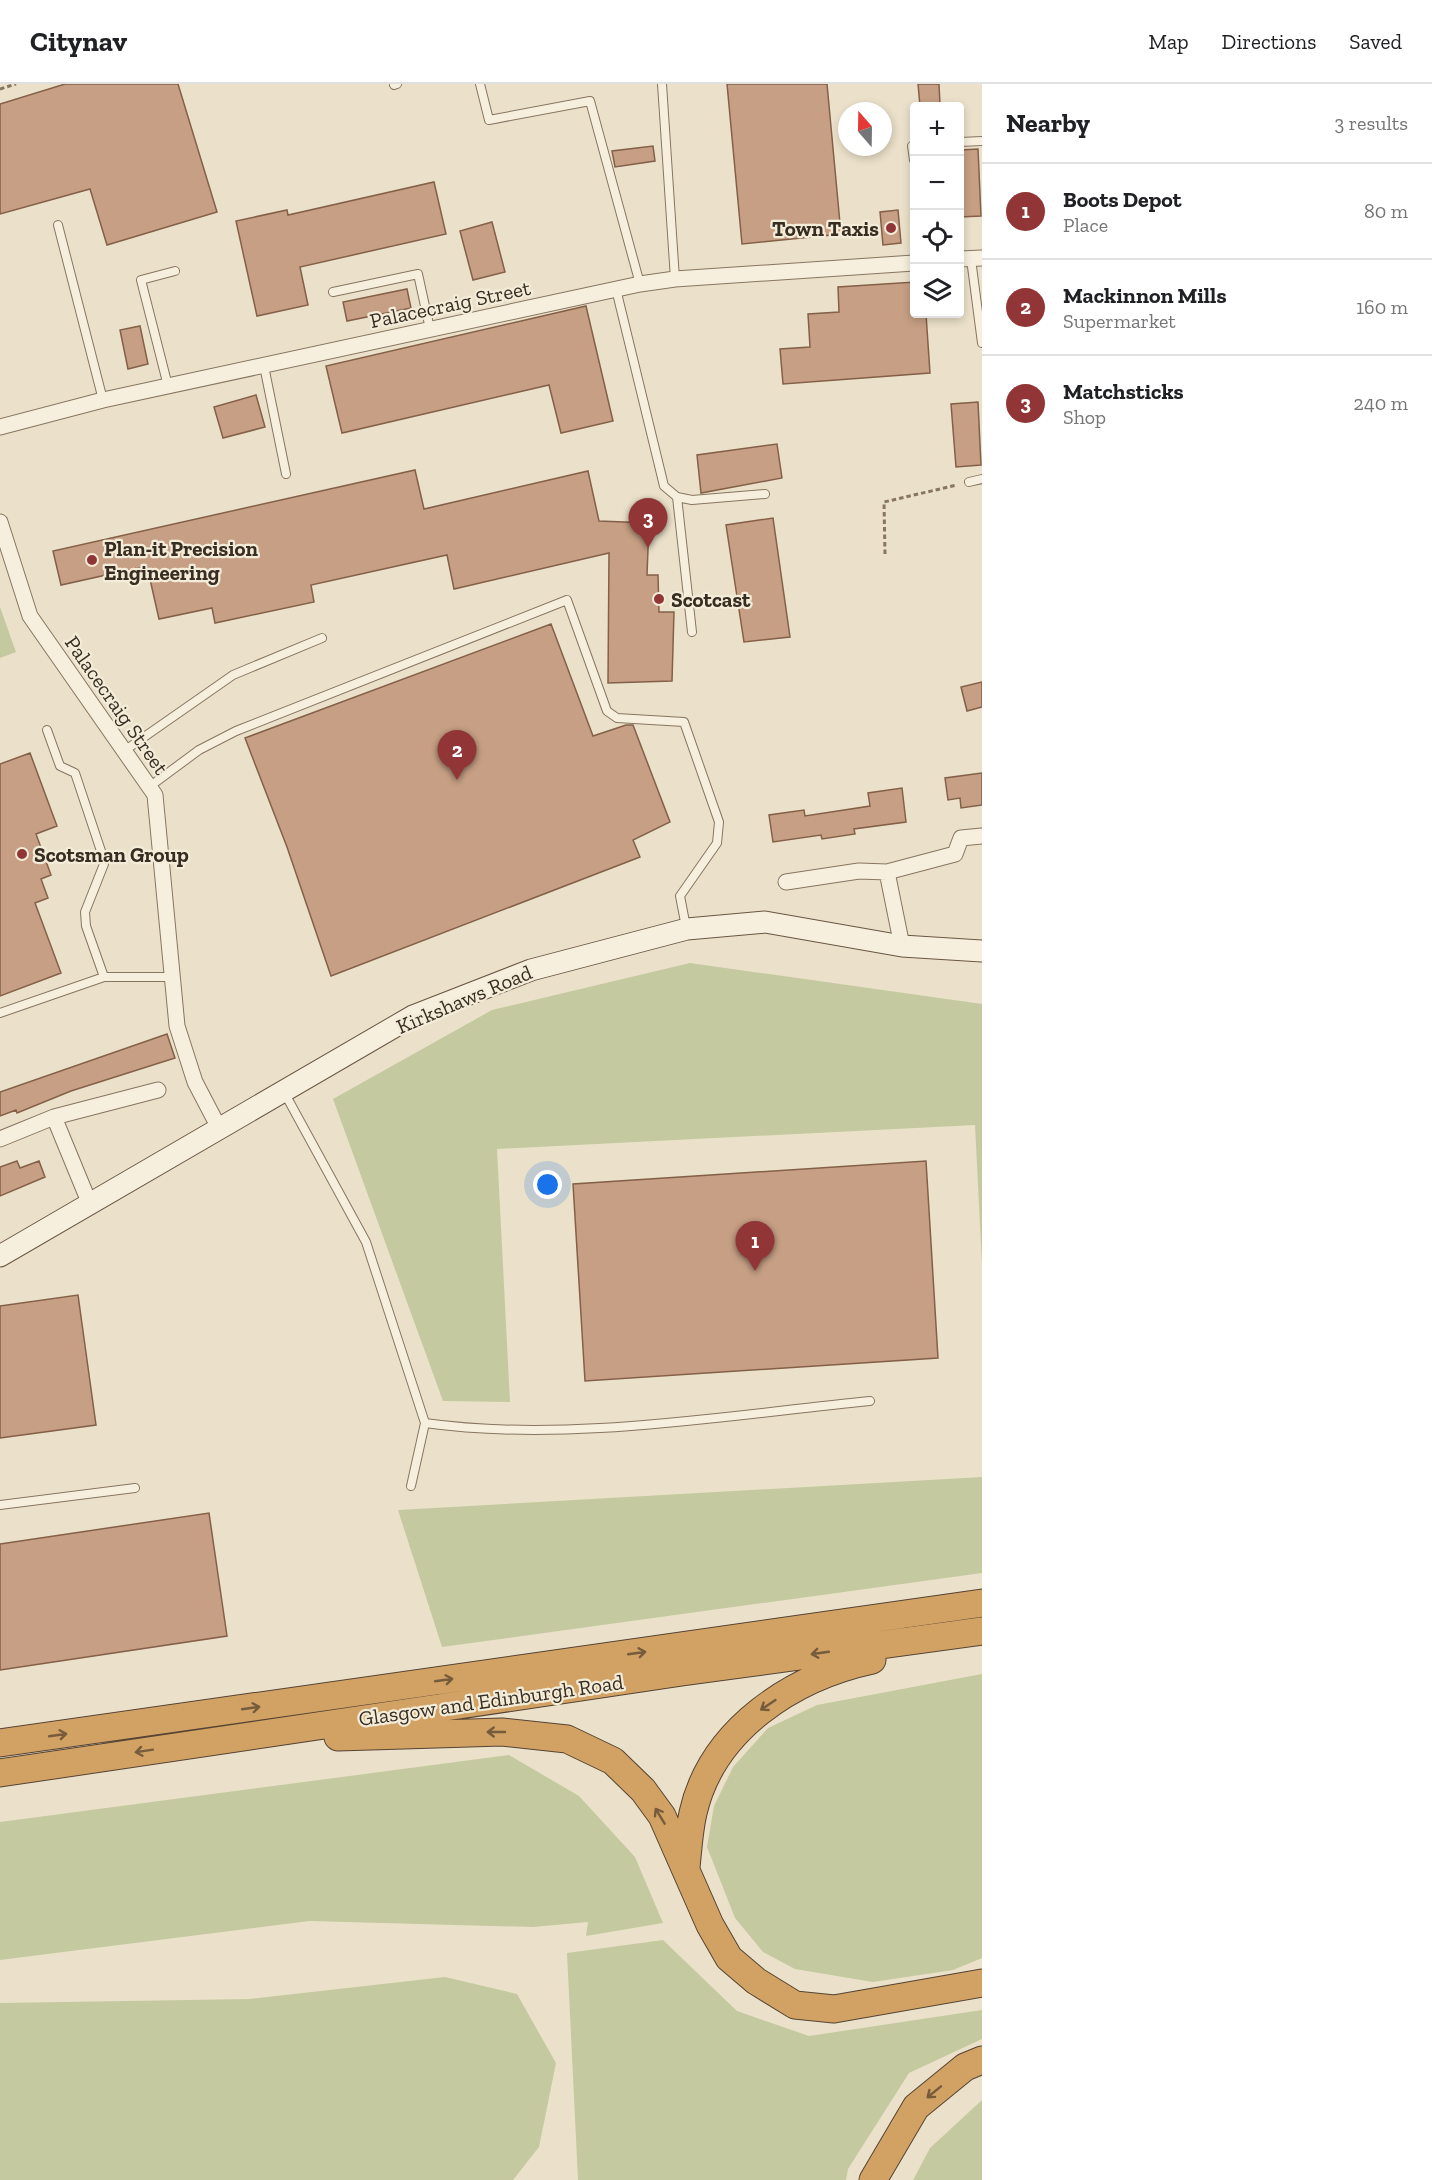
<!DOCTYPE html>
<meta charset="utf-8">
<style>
body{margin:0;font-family:"Zilla Slab",serif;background:#f6f6f6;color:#202124}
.controls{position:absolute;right:18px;top:18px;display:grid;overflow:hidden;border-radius:6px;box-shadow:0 3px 9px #0003}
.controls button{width:54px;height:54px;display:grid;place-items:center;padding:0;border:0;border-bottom:2px solid #e0e0e0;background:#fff;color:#202124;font:30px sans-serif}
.compass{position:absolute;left:838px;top:18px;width:54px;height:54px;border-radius:50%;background:#fff;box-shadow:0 3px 9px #0003;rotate:340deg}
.you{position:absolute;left:548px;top:1101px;width:21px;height:21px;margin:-15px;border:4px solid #fff;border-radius:50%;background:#1a73e8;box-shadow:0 0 0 9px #1a73e833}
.badge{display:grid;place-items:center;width:39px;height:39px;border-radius:50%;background:#913536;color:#fff;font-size:20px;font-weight:700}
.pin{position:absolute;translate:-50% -50px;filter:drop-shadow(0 2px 3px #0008)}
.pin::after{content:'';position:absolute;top:32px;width:21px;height:18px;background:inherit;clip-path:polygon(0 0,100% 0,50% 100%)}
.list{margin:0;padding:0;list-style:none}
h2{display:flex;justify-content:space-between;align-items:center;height:78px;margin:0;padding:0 24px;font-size:26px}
h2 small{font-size:20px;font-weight:400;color:#757577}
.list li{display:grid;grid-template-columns:39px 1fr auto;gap:18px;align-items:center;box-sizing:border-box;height:96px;padding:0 24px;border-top:2px solid #e0e0e0}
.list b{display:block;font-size:22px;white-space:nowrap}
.list p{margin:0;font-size:20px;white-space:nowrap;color:#757577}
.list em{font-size:20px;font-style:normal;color:#757577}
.icon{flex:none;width:33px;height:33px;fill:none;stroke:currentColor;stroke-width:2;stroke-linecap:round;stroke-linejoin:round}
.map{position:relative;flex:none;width:982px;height:2096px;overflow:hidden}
header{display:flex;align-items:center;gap:36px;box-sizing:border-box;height:84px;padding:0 30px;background:#fff;border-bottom:2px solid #e0e0e0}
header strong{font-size:28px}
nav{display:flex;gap:33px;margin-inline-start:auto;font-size:21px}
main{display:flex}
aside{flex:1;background:#fff}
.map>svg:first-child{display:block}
.green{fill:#c4c99f}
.building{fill:#c69f84;stroke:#846048;stroke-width:1.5}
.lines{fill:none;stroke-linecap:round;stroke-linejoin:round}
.lane-casing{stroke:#877560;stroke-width:10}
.street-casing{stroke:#877560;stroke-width:17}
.secondary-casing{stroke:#695643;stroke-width:23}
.highway-casing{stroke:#554333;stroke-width:29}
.path{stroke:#877560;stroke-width:3;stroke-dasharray:4.5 3;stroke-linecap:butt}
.lane{stroke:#f6efdd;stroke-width:8}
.street{stroke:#f6efdd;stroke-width:15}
.secondary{stroke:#f6efdd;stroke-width:21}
.highway{stroke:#d2a264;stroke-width:27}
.oneway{stroke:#765c3c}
.poi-dot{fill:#913536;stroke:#f3ecd9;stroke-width:2}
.labels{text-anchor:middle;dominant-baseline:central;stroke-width:4.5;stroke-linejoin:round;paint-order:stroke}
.poi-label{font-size:21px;font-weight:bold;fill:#392d22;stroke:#f3ecd9;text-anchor:start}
.street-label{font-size:21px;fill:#392d22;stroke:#f3ecd9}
</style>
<header>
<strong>Citynav</strong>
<nav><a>Map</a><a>Directions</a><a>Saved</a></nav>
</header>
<main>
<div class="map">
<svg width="982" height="2096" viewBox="0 0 982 2096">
<rect width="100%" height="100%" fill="#ebe1ca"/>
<path class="green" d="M0,523L16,568L0,574Z
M690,879L982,920V1181L975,1041L497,1065L510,1318L443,1317L333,1015L492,926Z
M982,1393V1489L442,1563L398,1426Z
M982,1590V1874L953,1886L873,1898L795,1885L763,1868L735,1834L707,1763L714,1722L733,1683L768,1644L817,1621Z
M509,1671L579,1712L635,1773L663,1839L586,1852L588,1838L533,1843L309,1837L0,1876V1738Z
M663,1856L737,1927L809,1952L982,1926V1955L909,1989L848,2085L846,2096H578L567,1869Z
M445,1893L517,1910L556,1979L539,2063L513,2096H0V1919L250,1915Z
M982,2016V2096H913L930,2064Z"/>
<path class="building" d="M65,0H178L217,128L107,161L90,105L0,130V20Z
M727,0H827L841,150L742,160Z
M918,0H939L940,21L920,22Z
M653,62L655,77L615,83L612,67Z
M978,65L981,132L960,133V66Z
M434,98L446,150L300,183L308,221L257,232L236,137L287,126L288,131Z
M898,126L901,159L883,161L880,128Z
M492,138L505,188L473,196L460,147Z
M915,198V230H926L930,289L783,300L780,265L810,263L808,230L839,228L838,203Z
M407,205L411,224L347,237L343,218Z
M586,222L613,337L561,349L549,301L342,349L326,282Z
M140,242L148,280L128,285L120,246Z
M256,311L265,343L223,354L214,323Z
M978,318L981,381L956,383L951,320Z
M777,360L782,394L701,409L697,371Z
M415,386L424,425L588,387L599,437L649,439L647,491H658L659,528H674L672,597L608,599L609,469L454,505L447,471L311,501L314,518L215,539L212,524L159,535L147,482L61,501L53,467Z
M773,434L790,553L744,558L726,441Z
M551,540L593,652L626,641H633L670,738L633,756L640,773L331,892L287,763L245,654Z
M982,598V623L967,627L961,603Z
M30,669L57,742L36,750L51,791L41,795L48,814L35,819L61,889L0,912V680Z
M982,689V721L961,724L960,714L948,716L945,694Z
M902,704L906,738L854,745L855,750L822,755L821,751L773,758L769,731L804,726L805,732L870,722L868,709Z
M167,950L175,974L71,1007L17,1029L16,1026L0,1032V1008Z
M17,1077L20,1084L39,1077L45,1093L0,1112V1083Z
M926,1077L938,1274L585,1297L573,1100Z
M78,1211L96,1341L0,1354V1222Z
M209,1429L227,1552L0,1586V1460Z"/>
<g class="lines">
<defs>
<path id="lane" d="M480,0L489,36L590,17L640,200
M662,0L675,195
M394,1L397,0
M960,58L982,57
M914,62H912L914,76
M58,141L103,316
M971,175L982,259
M616,205L664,402L677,413L692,416L765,410
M333,208L418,190L430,245
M264,282L286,390
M168,302L141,196L175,187
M969,398L982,395
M677,413L692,548
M47,646L60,682L75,689L103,773L104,780L85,828L86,842L104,893H173
M124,667L233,591L322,554
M149,703L199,666L236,647L567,516L607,627L617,634L684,638L719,738L717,759L680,812L686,843
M0,929L104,893
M284,1008L366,1158L425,1339C567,1359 727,1331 870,1317
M411,1402L425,1339
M0,1421L135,1404"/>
<path id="street" d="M960,175L982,174
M0,343L103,316L640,200L675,195L914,179
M0,438L30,532L155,711L177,942L195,998L219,1044
M887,788L955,770L961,754L982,752
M786,798L859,787L887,788L902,862
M54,1033L158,1006
M0,1055L54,1033L89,1118"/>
<path id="secondary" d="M0,1172L413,932L531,886L687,845L765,838L902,862L982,867"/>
<path id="highway" d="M338,1653L502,1648L567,1655L613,1677L643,1706L662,1732L710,1841L729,1874L756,1897L795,1921L834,1925L982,1899
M0,1659L982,1519
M0,1689L682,1588L982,1547
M686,1783C688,1765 689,1746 693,1729C712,1645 793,1593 872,1576
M873,2096L916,2023L965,1983L982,1976"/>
</defs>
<use href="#lane" class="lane-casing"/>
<use href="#street" class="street-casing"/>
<use href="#secondary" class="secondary-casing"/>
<use href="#highway" class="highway-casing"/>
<path class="path" d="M0,5L16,0
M885,470L884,418L957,401"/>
<use href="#lane" class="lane"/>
<use href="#street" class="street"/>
<use href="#secondary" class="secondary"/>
<use href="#highway" class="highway"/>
</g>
<defs><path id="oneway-shaft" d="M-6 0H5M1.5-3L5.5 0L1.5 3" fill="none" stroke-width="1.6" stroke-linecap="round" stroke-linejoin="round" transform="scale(1.5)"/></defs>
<g class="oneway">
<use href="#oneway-shaft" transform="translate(637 1569) rotate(-8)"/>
<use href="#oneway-shaft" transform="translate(820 1569) rotate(172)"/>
<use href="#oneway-shaft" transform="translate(444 1596) rotate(-8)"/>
<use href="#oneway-shaft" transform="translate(768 1621) rotate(146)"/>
<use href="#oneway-shaft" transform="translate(251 1624) rotate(-8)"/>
<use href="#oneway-shaft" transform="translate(496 1648) rotate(180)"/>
<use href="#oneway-shaft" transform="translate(58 1651) rotate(-8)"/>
<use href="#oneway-shaft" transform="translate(144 1667) rotate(171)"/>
<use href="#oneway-shaft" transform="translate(660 1732) rotate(-121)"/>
<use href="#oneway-shaft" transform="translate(934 2008) rotate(141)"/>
</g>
<g class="poi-dot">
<circle cx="891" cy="144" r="6"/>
<circle cx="92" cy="476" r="6"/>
<circle cx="659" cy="515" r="6"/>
<circle cx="22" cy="770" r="6"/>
</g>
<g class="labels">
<g class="poi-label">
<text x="879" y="144" text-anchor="end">Town Taxis</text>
<text x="104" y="464">Plan-it Precision<tspan x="104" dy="24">Engineering</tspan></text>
<text x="671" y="515">Scotcast</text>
<text x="34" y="770">Scotsman Group</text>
</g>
<g class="street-label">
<text transform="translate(450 220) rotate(-12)">Palacecraig Street</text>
<text transform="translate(117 621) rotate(55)">Palacecraig Street</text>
<text transform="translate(464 915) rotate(-23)">Kirkshaws Road</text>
<text transform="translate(491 1616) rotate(-8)">Glasgow and Edinburgh Road</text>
</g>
</g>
</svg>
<div class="controls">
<button>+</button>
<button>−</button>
<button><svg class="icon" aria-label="locate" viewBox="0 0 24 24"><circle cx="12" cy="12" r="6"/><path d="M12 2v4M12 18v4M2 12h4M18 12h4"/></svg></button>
<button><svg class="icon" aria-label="layers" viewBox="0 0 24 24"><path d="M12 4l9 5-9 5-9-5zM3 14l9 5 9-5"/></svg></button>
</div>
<svg class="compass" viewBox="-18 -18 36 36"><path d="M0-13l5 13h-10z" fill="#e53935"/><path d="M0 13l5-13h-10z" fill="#757577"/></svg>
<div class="you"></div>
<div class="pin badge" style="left:755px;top:1187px">1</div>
<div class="pin badge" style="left:457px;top:696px">2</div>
<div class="pin badge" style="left:648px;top:464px">3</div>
</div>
<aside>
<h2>Nearby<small>3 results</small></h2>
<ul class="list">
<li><span class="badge">1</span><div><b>Boots Depot</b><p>Place</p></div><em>80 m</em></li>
<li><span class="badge">2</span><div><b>Mackinnon Mills</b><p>Supermarket</p></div><em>160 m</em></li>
<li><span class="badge">3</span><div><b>Matchsticks</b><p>Shop</p></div><em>240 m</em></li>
</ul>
</aside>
</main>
